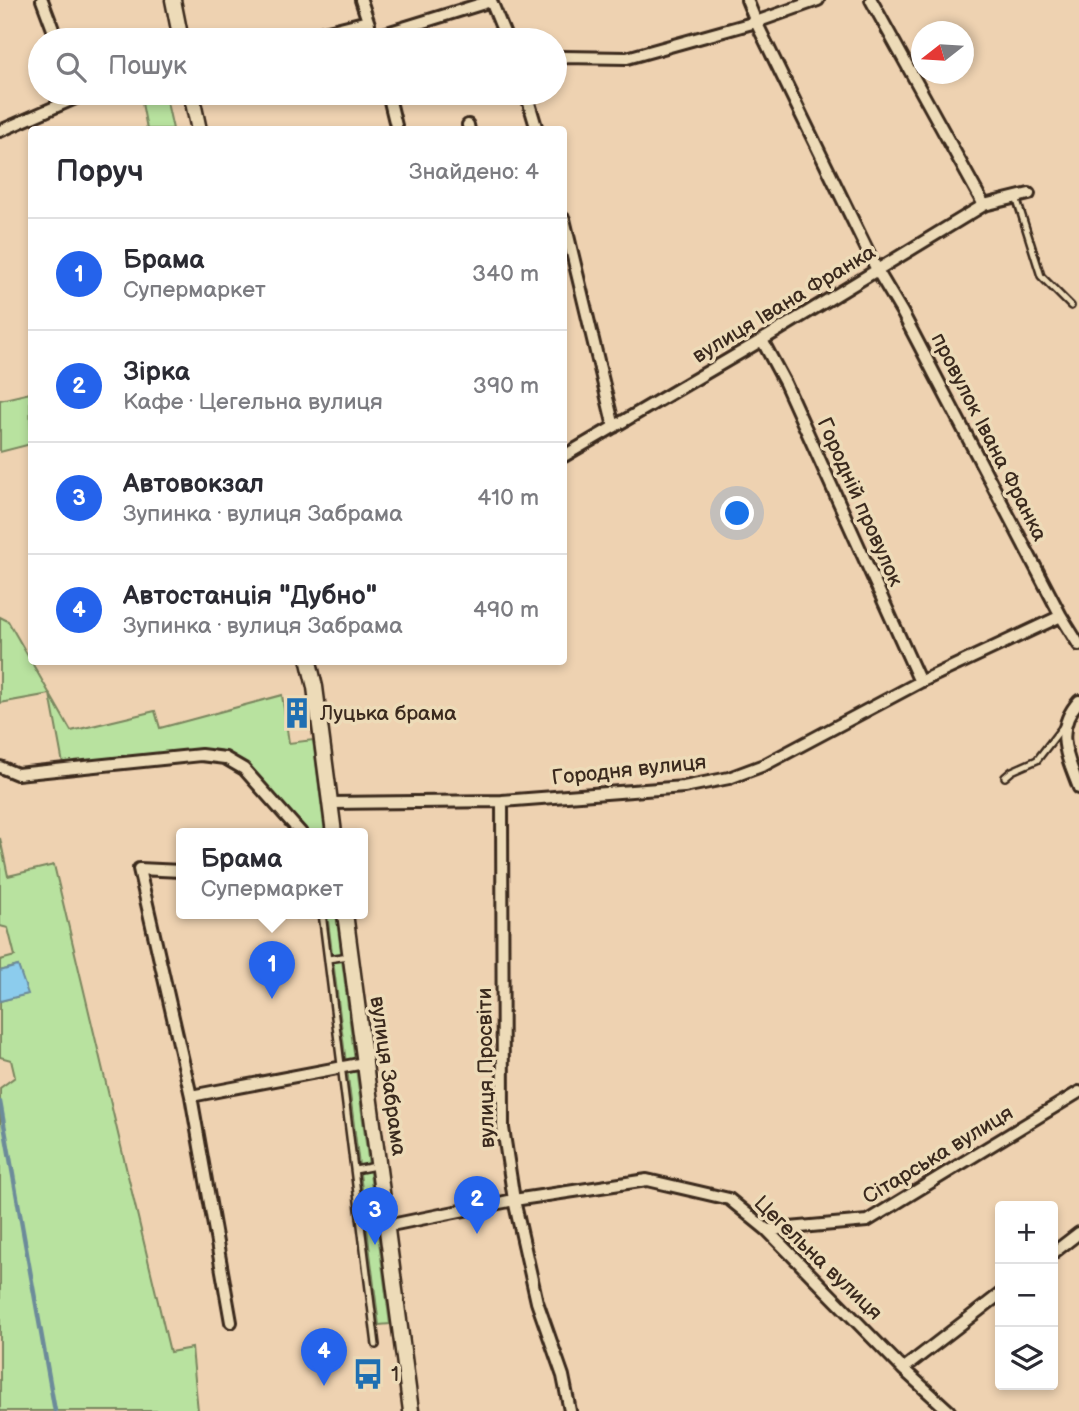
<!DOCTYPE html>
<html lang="uk">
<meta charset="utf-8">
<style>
body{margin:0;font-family:"Balsamiq Sans",sans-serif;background:#f7f7f7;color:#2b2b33}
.controls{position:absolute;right:21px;bottom:21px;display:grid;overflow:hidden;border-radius:7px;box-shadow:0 4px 10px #0003}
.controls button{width:63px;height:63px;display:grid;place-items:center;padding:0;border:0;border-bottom:2px solid #e1e1e2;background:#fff;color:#2b2b33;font:35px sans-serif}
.compass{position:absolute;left:911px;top:21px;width:63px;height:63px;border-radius:50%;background:#fff;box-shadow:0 4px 10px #0003;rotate:253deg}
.you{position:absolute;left:738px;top:514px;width:24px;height:24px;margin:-18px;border:5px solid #fff;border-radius:50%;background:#1a73e8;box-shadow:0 0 0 10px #1a73e833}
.badge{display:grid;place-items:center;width:46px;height:46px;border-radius:50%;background:#2563eb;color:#fff;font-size:23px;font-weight:700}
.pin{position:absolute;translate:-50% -58px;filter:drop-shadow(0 2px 4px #0008)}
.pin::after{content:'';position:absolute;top:37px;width:24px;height:21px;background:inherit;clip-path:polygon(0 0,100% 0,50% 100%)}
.popup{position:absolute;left:176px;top:828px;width:192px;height:91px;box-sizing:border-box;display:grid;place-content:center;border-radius:7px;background:#fff;filter:drop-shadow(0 2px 5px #0005);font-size:23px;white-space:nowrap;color:#7c7c81}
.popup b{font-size:26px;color:#2b2b33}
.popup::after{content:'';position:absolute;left:50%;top:100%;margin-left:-14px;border:14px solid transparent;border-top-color:#fff}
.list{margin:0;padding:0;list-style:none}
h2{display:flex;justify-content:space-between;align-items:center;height:91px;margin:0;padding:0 28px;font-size:30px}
h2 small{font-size:23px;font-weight:400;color:#7c7c81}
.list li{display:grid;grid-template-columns:46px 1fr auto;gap:21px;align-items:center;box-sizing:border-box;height:112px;padding:0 28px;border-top:2px solid #e1e1e2}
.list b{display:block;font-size:26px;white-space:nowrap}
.list p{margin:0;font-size:23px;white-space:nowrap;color:#7c7c81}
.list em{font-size:23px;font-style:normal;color:#7c7c81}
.icon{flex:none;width:38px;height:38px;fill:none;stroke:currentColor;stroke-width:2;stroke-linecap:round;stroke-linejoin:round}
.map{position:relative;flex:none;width:1079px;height:1411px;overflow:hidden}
.search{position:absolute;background:#fff;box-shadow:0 4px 10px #0003;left:28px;top:28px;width:539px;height:77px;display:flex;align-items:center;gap:18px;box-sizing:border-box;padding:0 24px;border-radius:38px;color:#7c7c81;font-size:26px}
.panel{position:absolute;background:#fff;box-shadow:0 4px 10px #0003;left:28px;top:126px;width:539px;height:539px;border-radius:7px}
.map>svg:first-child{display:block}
.green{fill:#b8e29f;stroke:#7a865e;stroke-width:2}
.water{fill:#8ccced;stroke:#6c8b9a;stroke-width:2}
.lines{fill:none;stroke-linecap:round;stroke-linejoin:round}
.stream{stroke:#6c8b9a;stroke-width:4.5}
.lane-casing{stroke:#3b2a1e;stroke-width:10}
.street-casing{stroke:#3b2a1e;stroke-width:16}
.secondary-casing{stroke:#3b2a1e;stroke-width:19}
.lane{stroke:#eddbb8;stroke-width:5}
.street{stroke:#eddbb8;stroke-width:10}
.secondary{stroke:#eddbb8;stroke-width:14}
.labels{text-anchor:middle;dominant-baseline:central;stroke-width:7;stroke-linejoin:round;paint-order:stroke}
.street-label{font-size:21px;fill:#3b2a1e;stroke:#eddbb8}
.poi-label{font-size:21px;fill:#3b2a1e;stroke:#eddbb8;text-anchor:start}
</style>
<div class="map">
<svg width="1079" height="1411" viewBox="0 0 1079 1411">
<rect width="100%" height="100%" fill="#eed2b1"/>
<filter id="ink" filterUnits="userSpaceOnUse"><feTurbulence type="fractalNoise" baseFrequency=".0143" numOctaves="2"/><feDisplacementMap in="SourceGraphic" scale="14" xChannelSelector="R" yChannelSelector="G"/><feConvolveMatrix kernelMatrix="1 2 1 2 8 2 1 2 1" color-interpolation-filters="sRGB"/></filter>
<g filter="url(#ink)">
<path class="green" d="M166,98L173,129H147L142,103Z
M30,393L31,444L0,452V400Z
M0,617L8,621L71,731L155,711L160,728L282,695L289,743L313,740L325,833H308L247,764L227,752L201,749L63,764L50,694L0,703Z
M0,838L8,876L54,865L170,1352L192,1348L198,1411H0V1088L15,1077L11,1060L0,1057V1001L27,994L18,966L0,971V960L15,956L8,928L0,926Z
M327,913H336L355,1061L346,1063Z
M356,1068L390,1324L379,1325L347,1069Z"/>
<path class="water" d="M18,966L28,994L0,1001V971Z"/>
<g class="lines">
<path class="stream" d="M0,1102L55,1411"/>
<defs>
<path id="lane" d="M1016,197L1041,276L1071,306
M1005,777L1012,771L1037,760L1064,725
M322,913L376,1345
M328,959L349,956
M355,1170L376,1166"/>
<path id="street" d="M42,0L57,40
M361,0L369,24
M747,0L756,22L877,270L902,312L1061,616L1079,645
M871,0L984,205
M374,37L491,1L507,40
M292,40L368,21
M555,60L563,57L627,58L756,22L818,0
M388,93L397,130
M526,93L537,130
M468,125L469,130
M0,131L78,97L93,93
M564,219L614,427
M762,340L785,383L920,682
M564,456L762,340L984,205L1029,194
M1079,701C1053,730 1067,756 1079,788
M0,767L17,774L201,755L225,758L244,769L301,833
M502,801L503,1128L514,1200L537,1302L563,1376L570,1411
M330,803L502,801L684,787L729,778L764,765L920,682L1061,616
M181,871L139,869L191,1096L231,1322
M191,1096L364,1063
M386,1226L514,1200L647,1180L729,1199L767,1230L903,1369L949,1411
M767,1230L867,1221L1079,1092
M1053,1253L1079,1233
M903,1369L1000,1294"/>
<path id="secondary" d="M173,0L181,40
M191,93L199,130
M309,662L315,687L334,833
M345,913L411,1411"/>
</defs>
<use href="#lane" class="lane-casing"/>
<use href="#street" class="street-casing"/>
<use href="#secondary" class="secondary-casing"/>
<use href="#lane" class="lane"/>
<use href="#street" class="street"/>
<use href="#secondary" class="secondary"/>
</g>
</g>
<defs>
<symbol id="building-bare" viewBox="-9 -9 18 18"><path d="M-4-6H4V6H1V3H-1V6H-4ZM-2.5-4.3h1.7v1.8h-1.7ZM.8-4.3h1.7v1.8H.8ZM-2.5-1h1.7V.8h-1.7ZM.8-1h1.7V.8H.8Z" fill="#1f6fb2" stroke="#eddbb8" stroke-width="2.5" paint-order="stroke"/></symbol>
<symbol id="bus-bare" viewBox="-9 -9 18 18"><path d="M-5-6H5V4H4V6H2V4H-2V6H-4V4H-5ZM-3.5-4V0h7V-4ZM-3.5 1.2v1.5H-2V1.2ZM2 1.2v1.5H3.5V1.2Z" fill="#1f6fb2" stroke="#eddbb8" stroke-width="2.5" paint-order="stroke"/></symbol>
</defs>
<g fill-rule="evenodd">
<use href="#building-bare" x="275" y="691" width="44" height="44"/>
<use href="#bus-bare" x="346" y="1352" width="44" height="44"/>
</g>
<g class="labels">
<g class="street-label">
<text transform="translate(784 304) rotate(-31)">вулиця Івана Франка</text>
<text transform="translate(989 437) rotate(63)">провулок Івана Франка</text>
<text transform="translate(860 502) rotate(66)">Городній провулок</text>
<text transform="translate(629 770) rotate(-6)">Городня вулиця</text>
<text transform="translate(486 1068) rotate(-91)">вулиця Просвіти</text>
<text transform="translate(388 1076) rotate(82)">вулиця Забрама</text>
<text transform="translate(938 1155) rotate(-31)">Сітарська вулиця</text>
<text transform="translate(818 1258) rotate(44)">Цегельна вулиця</text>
</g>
<g class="poi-label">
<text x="320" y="713">Луцька брама</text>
<text x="391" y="1374">1</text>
</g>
</g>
</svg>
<div class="controls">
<button>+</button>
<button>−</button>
<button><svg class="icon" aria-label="layers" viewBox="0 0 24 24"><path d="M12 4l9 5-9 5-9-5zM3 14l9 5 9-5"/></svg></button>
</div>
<svg class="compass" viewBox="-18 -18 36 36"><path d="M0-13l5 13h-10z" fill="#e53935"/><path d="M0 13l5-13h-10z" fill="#7c7c81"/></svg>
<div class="you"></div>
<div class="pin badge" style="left:272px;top:999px">1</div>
<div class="popup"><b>Брама</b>Супермаркет</div>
<div class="pin badge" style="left:477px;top:1234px">2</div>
<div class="pin badge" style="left:375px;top:1245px">3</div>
<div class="pin badge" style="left:324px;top:1386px">4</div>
<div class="search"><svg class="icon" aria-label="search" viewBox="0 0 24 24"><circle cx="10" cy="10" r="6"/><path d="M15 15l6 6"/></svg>Пошук</div>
<section class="panel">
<h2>Поруч<small>Знайдено: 4</small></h2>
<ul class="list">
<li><span class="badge">1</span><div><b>Брама</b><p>Супермаркет</p></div><em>340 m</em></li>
<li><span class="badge">2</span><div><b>Зірка</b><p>Кафе · Цегельна вулиця</p></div><em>390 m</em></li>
<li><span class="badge">3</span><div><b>Автовокзал</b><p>Зупинка · вулиця Забрама</p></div><em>410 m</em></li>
<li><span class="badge">4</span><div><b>Автостанція &quot;Дубно&quot;</b><p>Зупинка · вулиця Забрама</p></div><em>490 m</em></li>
</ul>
</section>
</div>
